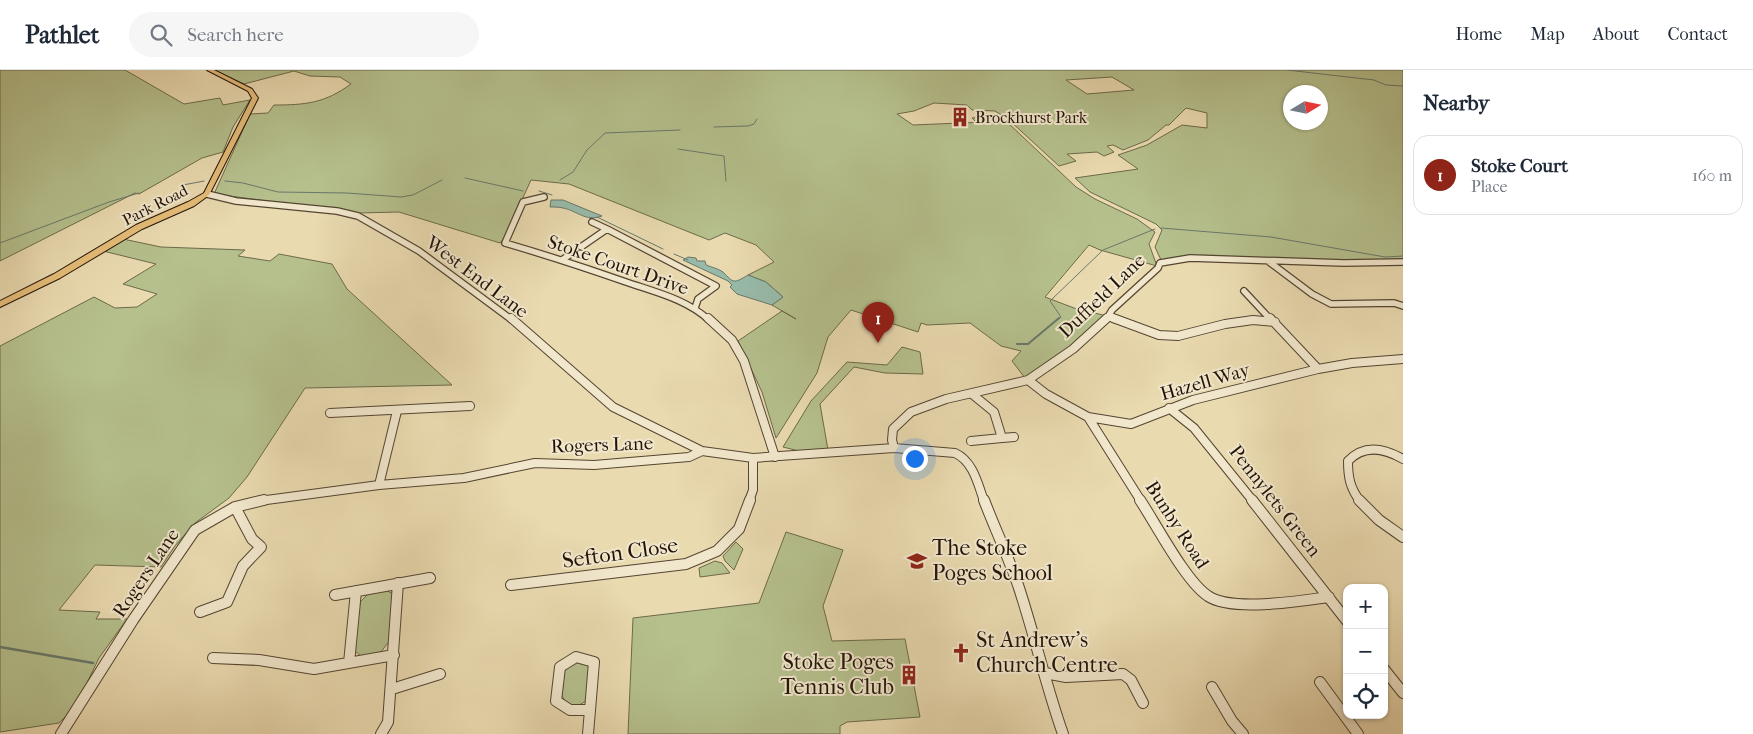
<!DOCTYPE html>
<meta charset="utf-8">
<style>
body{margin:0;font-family:"IM FELL French Canon",serif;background:#f6f6f7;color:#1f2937}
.controls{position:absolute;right:15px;bottom:15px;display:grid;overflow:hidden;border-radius:10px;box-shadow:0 1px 4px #0004}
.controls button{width:45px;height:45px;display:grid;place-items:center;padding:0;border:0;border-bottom:1px solid #e0e1e3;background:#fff;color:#1f2937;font:25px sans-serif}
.compass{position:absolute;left:1283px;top:15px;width:45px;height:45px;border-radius:50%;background:#fff;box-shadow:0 1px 4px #0004;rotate:80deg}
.you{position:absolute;left:914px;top:388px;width:18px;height:18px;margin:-12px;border:4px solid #fff;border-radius:50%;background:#1a73e8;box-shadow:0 0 0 8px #1a73e833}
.badge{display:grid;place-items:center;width:32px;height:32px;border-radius:50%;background:#8f2418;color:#fff;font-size:16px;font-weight:700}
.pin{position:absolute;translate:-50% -41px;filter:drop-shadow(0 1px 2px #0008)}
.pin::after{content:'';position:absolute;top:26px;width:18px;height:15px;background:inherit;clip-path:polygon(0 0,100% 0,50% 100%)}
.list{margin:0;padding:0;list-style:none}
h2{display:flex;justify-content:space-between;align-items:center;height:65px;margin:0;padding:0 20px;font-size:21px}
h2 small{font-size:16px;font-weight:400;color:#747a83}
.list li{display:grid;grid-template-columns:32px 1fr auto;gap:15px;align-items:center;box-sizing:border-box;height:80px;margin:0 10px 10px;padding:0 10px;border:1px solid #e0e1e3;border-radius:15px}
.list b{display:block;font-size:19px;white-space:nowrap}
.list p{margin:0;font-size:16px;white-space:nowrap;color:#747a83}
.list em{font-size:16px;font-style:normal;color:#747a83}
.icon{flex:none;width:28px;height:28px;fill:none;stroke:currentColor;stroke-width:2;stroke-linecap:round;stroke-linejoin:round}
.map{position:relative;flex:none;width:1403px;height:664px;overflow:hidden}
header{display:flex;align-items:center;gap:30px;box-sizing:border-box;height:70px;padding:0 25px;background:#fff;border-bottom:1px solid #e0e1e3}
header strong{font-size:24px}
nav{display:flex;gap:28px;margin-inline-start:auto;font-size:18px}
.search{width:350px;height:45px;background:#f6f6f7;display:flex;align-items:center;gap:12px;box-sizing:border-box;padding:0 18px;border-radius:28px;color:#747a83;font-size:19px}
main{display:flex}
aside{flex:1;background:#fff}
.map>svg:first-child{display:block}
.green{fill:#b5c08d;stroke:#6c6a4a;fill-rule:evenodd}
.water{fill:#98bbab;stroke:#69786a}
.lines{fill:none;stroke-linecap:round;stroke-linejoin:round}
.stream-far2{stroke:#69786a;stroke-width:1}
.stream-far1{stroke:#69786a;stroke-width:2}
.stream{stroke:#69786a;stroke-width:2.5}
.minor-far2-casing{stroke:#544532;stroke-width:8}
.minor-far1-casing{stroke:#544532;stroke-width:10}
.minor-casing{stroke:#544532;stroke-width:12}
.major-casing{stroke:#221308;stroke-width:2}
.minor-far2{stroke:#f1e7cc;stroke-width:5.5}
.minor-far1{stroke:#f1e7cc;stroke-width:8}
.minor{stroke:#f1e7cc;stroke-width:10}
.major{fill:#e5bd78;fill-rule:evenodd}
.labels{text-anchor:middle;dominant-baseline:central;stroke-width:4;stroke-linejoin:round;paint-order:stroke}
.far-poi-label{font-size:16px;fill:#221308;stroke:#f1e7cc;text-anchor:start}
.far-street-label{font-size:16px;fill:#221308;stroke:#f1e7cc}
.street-label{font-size:19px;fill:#221308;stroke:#f1e7cc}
.near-poi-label{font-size:22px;fill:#221308;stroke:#f1e7cc;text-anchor:start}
.near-street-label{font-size:22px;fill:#221308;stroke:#f1e7cc}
</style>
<header>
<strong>Pathlet</strong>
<div class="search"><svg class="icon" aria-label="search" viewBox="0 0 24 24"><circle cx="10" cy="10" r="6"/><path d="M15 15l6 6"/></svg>Search here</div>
<nav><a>Home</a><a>Map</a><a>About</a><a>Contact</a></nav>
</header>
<main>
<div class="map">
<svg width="1403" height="664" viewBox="0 0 1403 664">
<rect width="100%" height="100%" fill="#eadab0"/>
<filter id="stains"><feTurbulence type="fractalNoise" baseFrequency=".004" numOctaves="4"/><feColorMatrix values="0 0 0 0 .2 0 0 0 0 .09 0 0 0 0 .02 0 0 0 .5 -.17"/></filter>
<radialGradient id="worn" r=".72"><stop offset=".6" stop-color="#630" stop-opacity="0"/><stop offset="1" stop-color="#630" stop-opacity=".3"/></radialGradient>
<path class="green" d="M0,0H125L184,34L220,28L223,35L250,30L233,57L223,82L202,88L139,124L135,123L0,191Z
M214,0H1403V190H1161L1155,177L1162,160L1156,154L1090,122L1075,108L1138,99L1118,85L1147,75L1182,55L1207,58V43L1186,38L1169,55H1166L1148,70L1123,80L1113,75L1107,76L1114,82L1104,86L1097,82L1067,84L1076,91L1059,96L1009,50L995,41L972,40L967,35L934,33L914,41L897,44L913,55L984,52H976L972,48L991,46L996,51H1006L1076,117L1095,129L1137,149L1155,162L1149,174L1157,196L1100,180L1089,175L1045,227L1074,238L1107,246L1071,278L1025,308L1012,291L1021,281L1001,276L970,253L927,255L921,253L918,262L851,240L828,267L817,303L776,368L762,322L738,271L782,241L796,249L772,235L783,227L766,212L748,205L774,192L756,175L725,163L709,170L569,114L531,110L505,167L500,173L399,142L359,143L214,124L250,44L268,43L274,35C306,35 325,33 351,14L340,7L310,6L294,1L244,14ZM1112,7L1134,20L1087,24L1066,10ZM1290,22H1320V52H1290Z
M123,169L161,177L245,180L238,186L270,191L279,184L332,194L347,219L452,315L305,318L247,407L229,428L195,453L175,476L161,497L95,495L59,540L100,542L96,549H127L99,588L84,619L68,644L59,653L0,662V276L94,227L115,238L137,237L157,224L123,214L156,194L103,181Z
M902,277L920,282L923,304L885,303L854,297L820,334L828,380L799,381L783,377L811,331L847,292L887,295Z
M786,462L843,480L823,536L832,571L905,569L920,647L847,652L840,656V664H628L633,548L759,533Z
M736,472L743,479L734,500L725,491L723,486Z
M715,491L722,493L730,503L700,507L699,498Z
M384,519L393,524L391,569L380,583L362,587L354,580L360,532L370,522Z
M578,592L590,596C590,613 595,634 573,636L565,631L562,626L564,602L568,597Z"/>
<path class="water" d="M551,130H563L602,146C585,152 578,141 563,138C559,137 554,137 550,137Z
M688,187L696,188L697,191H705L706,195C711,197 719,199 723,202C734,213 733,214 748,205L766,212L783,227L772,235L737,224L730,217L732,215L728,211L683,190Z"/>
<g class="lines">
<path class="stream-far2" d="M1287,0L1374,10L1386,15L1403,16
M714,57L748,56L754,54L757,49
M678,79L724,86L726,111
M465,108L523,121
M560,110L573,102L587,80L605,63L680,60
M225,111L243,113L278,122L347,123L401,127L413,125L442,110
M183,115L204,111
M539,121L552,125
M597,147L663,179
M1161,158L1271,167L1385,187L1403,186
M0,173L109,132L139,123
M674,184L688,190
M1058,250L1061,247L1050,231L1103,180L1155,159"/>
<path class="stream-far1" d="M1017,274H1028L1059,248"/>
<path class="stream" d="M0,577L93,593"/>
<defs>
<path id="minor-far2" d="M207,124L236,131L337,141L358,146L419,181L512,250
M544,127L523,132L505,173C546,185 586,198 626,212C655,222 686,229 709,250
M592,152L607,159
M562,190L607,159L716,216L698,229L695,238
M1268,191L1312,224L1331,234L1394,233L1403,236
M1244,221L1271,250
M1109,247L1116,250
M1106,250L1112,240L1158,198L1160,193L1190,188L1344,193L1403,192"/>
<path id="minor-far1" d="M511,248L613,337L702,381
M708,248L732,270L744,291L775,387
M1113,248L1159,265L1178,266L1225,254L1253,250L1275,252
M1270,248L1318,299
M1028,310L1046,324L1088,347L1131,354L1193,330L1318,299L1352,293L1403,289
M1169,338L1194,358L1253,431
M330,343L470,336
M1088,347L1141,431
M1002,368L1014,367
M971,371L1002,368L994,342L972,324
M894,378L892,370L893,359L911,342L946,329L1028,310L1073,279L1107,248
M379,415L397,341
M259,431L379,415L464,408L535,393L594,395L689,387L702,381L753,388L894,378L955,383C973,391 978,414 984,431
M749,431L753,420V388
M1360,431C1350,418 1348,407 1348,391C1364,374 1384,378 1403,389"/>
<path id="minor" d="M984,430C995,459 1009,488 1019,518C1035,567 1046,616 1063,664
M1140,430C1156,454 1186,512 1208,526C1231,542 1301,531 1329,527
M1252,430L1347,551
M1359,430L1379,450L1403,467
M511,515L686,494L717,481L739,459L750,430
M335,525L430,508
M200,542L227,532L243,496L261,477L252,469L235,437
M576,587L594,592L590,640H570L556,631L560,597Z
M213,588L259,590L314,599L394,585
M349,593L356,521
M1384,599L1403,623
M1045,603L1066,607L1123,604L1131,610L1143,633
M1320,612L1358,664
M1212,617L1232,651L1243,664
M392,619L440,604
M61,664L133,550L195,460L235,437L264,430
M381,664L388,652L398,513
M588,664L590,640"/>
<path id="major" d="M207,0H214L252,19L258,28L209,125L194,136L142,159L60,208L0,237V231L54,204L136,155L188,132L204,123L252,28L248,21Z"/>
</defs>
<use href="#minor-far2" class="minor-far2-casing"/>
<use href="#minor-far1" class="minor-far1-casing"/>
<use href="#minor" class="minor-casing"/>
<use href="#major" class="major-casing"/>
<use href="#minor-far2" class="minor-far2"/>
<use href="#minor-far1" class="minor-far1"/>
<use href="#minor" class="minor"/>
<use href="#major" class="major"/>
</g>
<defs>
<symbol id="building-bare" viewBox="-9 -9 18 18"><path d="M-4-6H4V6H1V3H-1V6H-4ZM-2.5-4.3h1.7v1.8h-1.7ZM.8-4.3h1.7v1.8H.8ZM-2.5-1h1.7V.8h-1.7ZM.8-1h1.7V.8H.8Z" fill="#8f2418" stroke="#f1e7cc" stroke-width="2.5" paint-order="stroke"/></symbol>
<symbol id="school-bare" viewBox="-9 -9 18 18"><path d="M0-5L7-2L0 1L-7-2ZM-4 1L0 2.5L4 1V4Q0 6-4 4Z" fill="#8f2418" stroke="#f1e7cc" stroke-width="2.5" paint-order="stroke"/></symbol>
<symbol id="church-bare" viewBox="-9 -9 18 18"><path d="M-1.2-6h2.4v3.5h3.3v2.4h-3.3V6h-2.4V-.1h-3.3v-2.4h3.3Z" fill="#8f2418" stroke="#f1e7cc" stroke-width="2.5" paint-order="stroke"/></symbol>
</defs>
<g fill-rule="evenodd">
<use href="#building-bare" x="946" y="33" width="28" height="28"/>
<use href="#school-bare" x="903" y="477" width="28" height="28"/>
<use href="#church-bare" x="947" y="569" width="28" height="28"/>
<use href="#building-bare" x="895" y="591" width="28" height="28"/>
</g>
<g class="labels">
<g class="far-poi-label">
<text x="975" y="47">Brockhurst Park</text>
</g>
<g class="far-street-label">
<text transform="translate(155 135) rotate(-27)">Park Road</text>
</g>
<g class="street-label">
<text transform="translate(618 195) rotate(19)">Stoke Court Drive</text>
<text transform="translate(477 207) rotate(37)">West End Lane</text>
<text transform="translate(1102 226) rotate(-44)">Duffield Lane</text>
<text transform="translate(1205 312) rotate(-16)">Hazell Way</text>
<text transform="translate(602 375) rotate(-2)">Rogers Lane</text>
<text transform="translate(1275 431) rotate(52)">Pennylets Green</text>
<text transform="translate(1177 455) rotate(57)">Bunby Road</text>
<text transform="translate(146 503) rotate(-56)">Rogers Lane</text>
</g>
<g class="near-poi-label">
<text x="932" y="478">The Stoke<tspan x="932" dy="25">Poges School</tspan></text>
<text x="976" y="570">St Andrew's<tspan x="976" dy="25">Church Centre</tspan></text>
<text x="894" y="592" text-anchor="end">Stoke Poges<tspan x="894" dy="25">Tennis Club</tspan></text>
</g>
<g class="near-street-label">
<text transform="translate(620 483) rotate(-8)">Sefton Close</text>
</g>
</g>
<rect width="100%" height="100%" filter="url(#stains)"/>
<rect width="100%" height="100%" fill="url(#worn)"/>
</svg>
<div class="controls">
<button>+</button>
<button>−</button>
<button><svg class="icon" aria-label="locate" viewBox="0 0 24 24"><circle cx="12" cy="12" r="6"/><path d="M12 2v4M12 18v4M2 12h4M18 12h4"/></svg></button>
</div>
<svg class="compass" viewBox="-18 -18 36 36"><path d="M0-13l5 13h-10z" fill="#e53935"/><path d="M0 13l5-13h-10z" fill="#747a83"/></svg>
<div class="you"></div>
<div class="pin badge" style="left:878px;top:273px">1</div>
</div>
<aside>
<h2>Nearby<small></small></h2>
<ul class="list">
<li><span class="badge">1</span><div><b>Stoke Court</b><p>Place</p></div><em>160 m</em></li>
</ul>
</aside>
</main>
